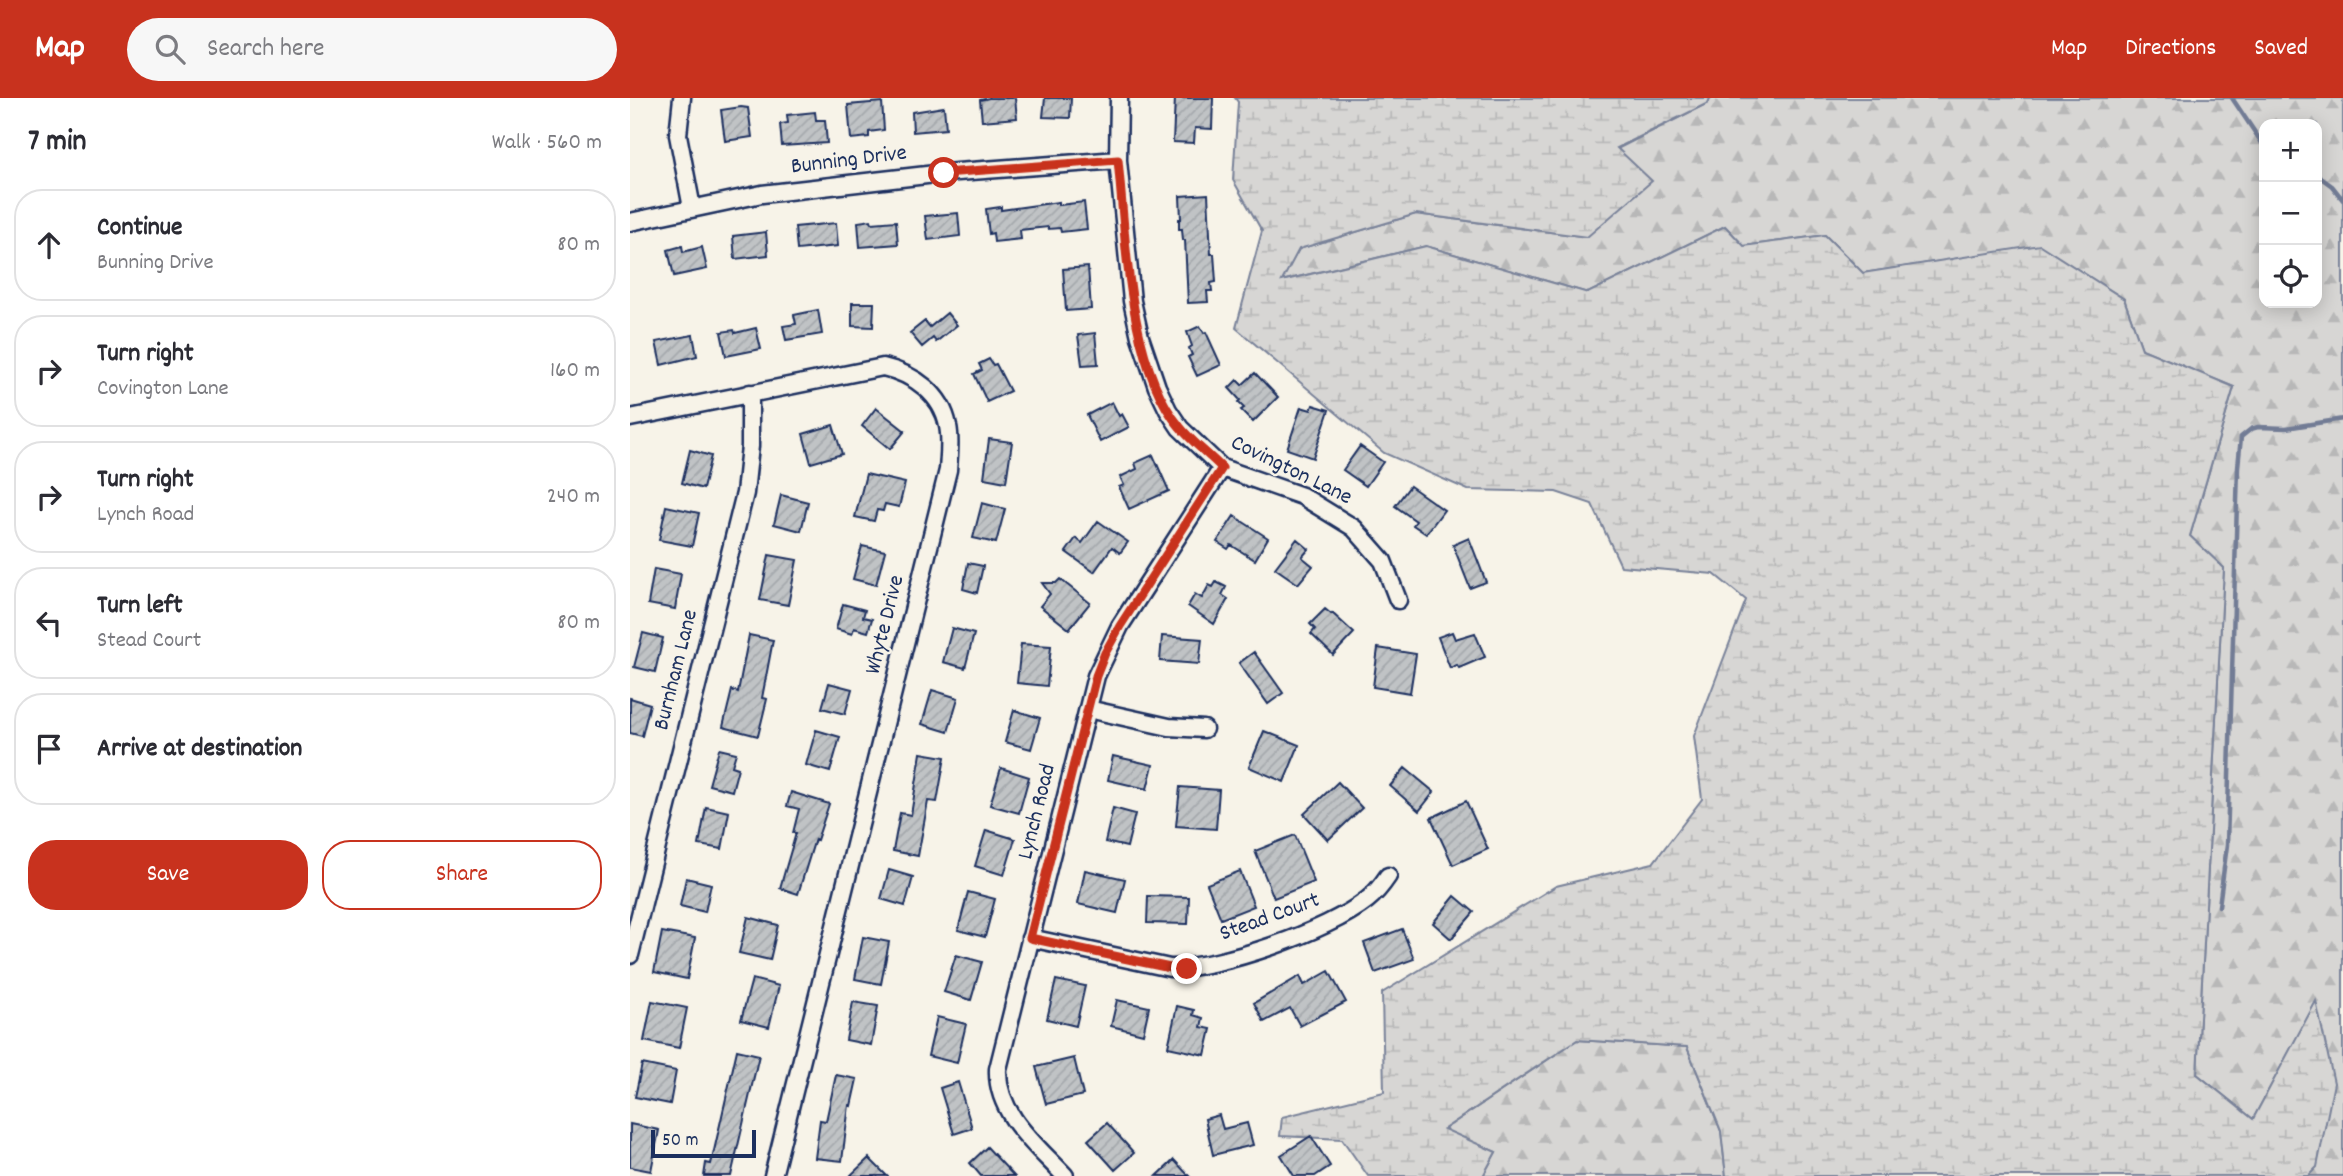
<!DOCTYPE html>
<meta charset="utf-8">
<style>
body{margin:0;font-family:Dekko,sans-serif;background:#f7f7f7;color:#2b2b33}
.controls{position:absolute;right:21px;top:21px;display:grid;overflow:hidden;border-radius:14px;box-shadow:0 4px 18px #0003}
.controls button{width:63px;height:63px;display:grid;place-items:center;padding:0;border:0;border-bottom:2px solid #e1e1e2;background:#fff;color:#2b2b33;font:35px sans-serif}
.scale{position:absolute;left:21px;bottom:18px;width:105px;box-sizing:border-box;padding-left:7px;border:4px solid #1b2f5e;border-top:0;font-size:19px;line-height:24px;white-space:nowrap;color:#1b2f5e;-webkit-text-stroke:5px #f7f3e8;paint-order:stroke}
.stop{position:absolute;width:21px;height:21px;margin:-16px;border:5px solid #c8321e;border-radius:50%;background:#fff}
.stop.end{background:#c8321e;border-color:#fff;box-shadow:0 2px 7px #0008}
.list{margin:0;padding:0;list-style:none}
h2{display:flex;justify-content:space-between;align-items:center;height:91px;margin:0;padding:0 28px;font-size:30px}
h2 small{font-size:23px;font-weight:400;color:#7c7c81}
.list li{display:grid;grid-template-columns:46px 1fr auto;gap:21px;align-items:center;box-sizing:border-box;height:112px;margin:0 14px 14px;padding:0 14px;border:2px solid #e1e1e2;border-radius:28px}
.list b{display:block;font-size:26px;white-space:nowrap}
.list p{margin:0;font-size:23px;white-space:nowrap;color:#7c7c81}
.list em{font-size:23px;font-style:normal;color:#7c7c81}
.actions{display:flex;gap:14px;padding:21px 28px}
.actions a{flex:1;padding:16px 0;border:2px solid #c8321e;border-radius:28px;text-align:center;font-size:24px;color:#c8321e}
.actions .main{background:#c8321e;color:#fff}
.icon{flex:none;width:38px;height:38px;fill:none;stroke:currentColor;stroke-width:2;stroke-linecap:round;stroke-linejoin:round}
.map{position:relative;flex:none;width:1713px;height:1078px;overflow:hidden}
header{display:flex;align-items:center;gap:42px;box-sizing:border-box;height:98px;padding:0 35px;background:#c8321e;color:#fff}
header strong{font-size:33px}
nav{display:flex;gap:38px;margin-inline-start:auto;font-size:24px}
.search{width:490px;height:63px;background:#f7f7f7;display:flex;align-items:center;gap:18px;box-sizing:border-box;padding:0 24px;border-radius:38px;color:#7c7c81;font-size:26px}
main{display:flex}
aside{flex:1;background:#fff}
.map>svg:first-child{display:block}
.forest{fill:url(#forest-firs);stroke:#798299;stroke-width:2;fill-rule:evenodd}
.wetland{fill:url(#wetland-marsh);stroke:#798299;stroke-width:2}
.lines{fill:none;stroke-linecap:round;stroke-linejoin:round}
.stream{stroke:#727c95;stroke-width:4.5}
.building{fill:url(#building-hatch);stroke:#1b2f5e;stroke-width:2}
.minor-casing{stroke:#1b2f5e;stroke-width:21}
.minor{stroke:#f7f3e8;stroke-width:16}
.route{stroke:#c8321e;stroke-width:9}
.labels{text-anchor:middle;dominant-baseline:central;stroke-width:5;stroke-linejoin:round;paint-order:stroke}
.street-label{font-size:23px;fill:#1b2f5e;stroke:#f7f3e8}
</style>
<header>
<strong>Map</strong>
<div class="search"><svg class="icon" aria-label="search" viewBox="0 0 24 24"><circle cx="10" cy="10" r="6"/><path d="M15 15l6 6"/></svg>Search here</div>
<nav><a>Map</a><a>Directions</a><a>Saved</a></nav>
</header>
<main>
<aside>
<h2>7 min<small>Walk · 560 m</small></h2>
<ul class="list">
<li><svg class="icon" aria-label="ahead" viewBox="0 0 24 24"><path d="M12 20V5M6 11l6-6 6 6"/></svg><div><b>Continue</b><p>Bunning Drive</p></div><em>80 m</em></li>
<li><svg class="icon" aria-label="right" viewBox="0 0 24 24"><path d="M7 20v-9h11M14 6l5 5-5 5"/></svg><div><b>Turn right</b><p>Covington Lane</p></div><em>160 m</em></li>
<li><svg class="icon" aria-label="right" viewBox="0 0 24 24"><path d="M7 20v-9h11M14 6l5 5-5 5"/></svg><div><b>Turn right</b><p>Lynch Road</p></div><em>240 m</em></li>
<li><svg class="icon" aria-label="left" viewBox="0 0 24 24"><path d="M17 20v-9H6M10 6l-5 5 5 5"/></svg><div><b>Turn left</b><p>Stead Court</p></div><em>80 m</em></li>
<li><svg class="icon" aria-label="arrive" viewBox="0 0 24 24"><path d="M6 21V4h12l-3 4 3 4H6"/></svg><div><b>Arrive at destination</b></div></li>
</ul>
<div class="actions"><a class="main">Save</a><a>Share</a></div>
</aside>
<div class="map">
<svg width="1713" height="1078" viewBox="0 0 1713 1078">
<defs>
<pattern id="forest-firs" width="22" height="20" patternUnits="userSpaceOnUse" patternTransform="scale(1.75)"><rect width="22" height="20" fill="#d7d6d4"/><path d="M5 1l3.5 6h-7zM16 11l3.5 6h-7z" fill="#b8b8b8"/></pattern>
<pattern id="wetland-marsh" width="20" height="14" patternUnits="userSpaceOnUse" patternTransform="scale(1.75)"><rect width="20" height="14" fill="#d7d6d4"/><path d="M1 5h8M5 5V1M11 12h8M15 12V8" fill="none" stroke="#b8b8b8"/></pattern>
<pattern id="building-hatch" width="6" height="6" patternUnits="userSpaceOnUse" patternTransform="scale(1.75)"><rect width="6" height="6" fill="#c0c3c5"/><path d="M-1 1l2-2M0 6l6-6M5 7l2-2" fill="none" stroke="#a4a8ac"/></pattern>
</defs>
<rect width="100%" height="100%" fill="#f7f3e8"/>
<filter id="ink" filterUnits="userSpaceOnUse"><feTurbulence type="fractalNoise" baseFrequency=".0143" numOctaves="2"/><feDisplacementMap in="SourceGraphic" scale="14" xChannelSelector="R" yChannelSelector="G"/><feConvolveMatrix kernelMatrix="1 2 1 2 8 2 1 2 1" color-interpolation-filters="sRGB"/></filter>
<g filter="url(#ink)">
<path class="forest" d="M1080,0H1713V1078H1678L1687,1068L1686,904L1623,1021L1567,976L1594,470L1560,438L1604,289L1512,251L1494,201L1410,148L1233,175L1195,137L1114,148L1095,128L958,195L796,148L651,183L669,151L786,116L957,139L987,51L1078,5ZM1634,26H1687V205H1634Z
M947,942L1057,949L1091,1033L1096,1078H853L866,1054L813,1032Z"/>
<path class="wetland" d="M605,0H1080L1078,5L987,50L1022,83L957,139L786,116L669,151L652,183L796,148L958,195L1095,128L1114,148L1195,137L1233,175L1410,147L1494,201L1512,251L1604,289L1560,438L1594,470L1567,976L1623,1021L1686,903L1704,985L1687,1069L1678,1078H1096L1091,1033L1057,949L947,942L814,1031L866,1054L853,1078H738L712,1041L650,1038L652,1019L754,994L752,895L926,788L1023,765L1072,701L1064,638L1116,502L1084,476L991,468L962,406L926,394L838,392L754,355L606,230L632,133L603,82L608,4Z"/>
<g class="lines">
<path class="stream" d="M1602,0L1634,48
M1687,77L1702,88L1713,102
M1589,808L1597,747L1608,369L1611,339L1621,331L1628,329L1656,330L1713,321"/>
</g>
<path class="building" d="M359,0H385L387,20L352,23L350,2Z
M415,0H441L440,20L413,19Z
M545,0H583L582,31L565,30L564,45L543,44Z
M252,4L254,32L239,34V39L221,41L218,7Z
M111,9L118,10L122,39L95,43L91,12Z
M314,9L316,31L283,34L282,14Z
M185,14L186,22H195L197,45L152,48L150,26L158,25L157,17Z
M578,96L581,156H584L586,184L581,185L582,193H577L578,204L558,205L555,142H553L552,131H549V121H551L550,98Z
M429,104V107L454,104L457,131L431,134L430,130L418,131V129L390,132L391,141L364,144L363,135L359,136L356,111L371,109V112Z
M328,115L330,138L298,142L295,118Z
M241,122L242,125L266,123L268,146L230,149L228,124Z
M206,125L208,148L167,152L165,129Z
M136,134L138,157L105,161L103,138Z
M52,148L53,154L72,149L77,171L44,178L38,152Z
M458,169L461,211L436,213L433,171Z
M222,205H244L243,229L222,228Z
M188,212L192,236L156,242L153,228L166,226L164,217Z
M317,215L327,227L306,244L303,240L292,249L280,235L295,223L300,229Z
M570,228L574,235L576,234L591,267L567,278L558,259L562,257L559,250L562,248L557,234Z
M126,230L131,251L96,258L91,234L104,232L105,235Z
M465,235L468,266L452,267L448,237Z
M63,237L67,258L31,267L26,244Z
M359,261L363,267L366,266L380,293L357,304L344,276L352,272L349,266Z
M625,275L648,299L623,324L611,312L614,310L608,304L610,302L599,290L607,282L612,287Z
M482,304L489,318L492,316L499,329L470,344L457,317Z
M683,307L699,312L683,360L657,351L671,309L681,312Z
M246,310L275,333L260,351L232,328Z
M203,327L212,356L181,365L173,336Z
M359,341L382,344L376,384L354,380Z
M730,348L753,364L736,388L713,372Z
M60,352L81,358L73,391L52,385Z
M523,357L539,393L499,411L489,389L494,387L490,379L507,371L505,365Z
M236,376L275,385L269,409L255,406L253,413L247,412L244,423L225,419Z
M780,388L814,412L796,436L783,427L786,423L765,408Z
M151,397L178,404L171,433L144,426Z
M352,405L375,411L366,445L343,440Z
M36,408L69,415L62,448L29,442Z
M604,418L638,440L625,462L601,447L598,451L587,444Z
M468,423L498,444L490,455L482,449L464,474L436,454L446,440L452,445Z
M839,440L856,484L840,490L823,447Z
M667,441L679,451L672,459L683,468L668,486L645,470Z
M232,448L255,453L246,487L223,481Z
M139,457L167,462L158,507L130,502Z
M338,465L353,468L347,495L333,491Z
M24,471L51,476L45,511L18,506Z
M430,481L460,505L439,531L410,508L420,496L412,485H426Z
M586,484L596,489L592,497L598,501L584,526L558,508L565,496L572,500L579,487L583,489Z
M213,506L235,512L233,519L242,521L238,534L224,530L222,536L206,531Z
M695,511L701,516L702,515L724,535L703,557L681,536L685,531L680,526Z
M322,530L344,536L335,570L313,564Z
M822,534L825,541L845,535L855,559L829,570L827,567L820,570L808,539Z
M13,535L33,540L25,574L4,569Z
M119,537L143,542L132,600L137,601L128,638L93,629L102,592L108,594Z
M532,538L572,541L569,566L530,563Z
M391,546L421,548L417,588L387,585Z
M748,550L786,556L780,595L743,589Z
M624,554L653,595L638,606L609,565Z
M199,585L222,591L215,616L192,610Z
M302,592L328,600L318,634L292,626Z
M0,600L20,606L12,638L0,635Z
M384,612L410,620L401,651L375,644Z
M186,632L210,639L200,674L176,667Z
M634,633L669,647L654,684L619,669Z
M89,651L106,655L102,668L108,670L102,693L79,687Z
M291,655L315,659L307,704L298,703L288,758L263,753L270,715L281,717Z
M483,658L523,667L517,691L478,682Z
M371,670L399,679L389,715L360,707Z
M775,670L804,694L789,713L760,688Z
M708,684L732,710L698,742L674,716Z
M550,689L589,692L586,731L546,728Z
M161,694L199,706L187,742L185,741L168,796L150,790L166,735H163L169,711L157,708Z
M836,703L858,751L823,767L801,720Z
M76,709L99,714L92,751L69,747Z
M483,710L505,716L497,749L475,744Z
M356,732L385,741L374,777L345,768Z
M665,737L684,784L644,800L625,753Z
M259,772L283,779L275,808L251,801Z
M455,772L495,781L487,815L448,806Z
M610,773L624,808L591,821L577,786Z
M56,780L81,786L75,814L50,808Z
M338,794L365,801L355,839L328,832Z
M518,798L559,799L558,826L517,825Z
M825,798L844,814L821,841L803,825Z
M118,819L148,827L140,862L109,855Z
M772,831L784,861L745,875L734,845Z
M32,834L65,840L57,881L24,874Z
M233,839L259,844L251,886L225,881Z
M326,857L352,864L341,902L314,894Z
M699,873L716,904L670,928L660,910L634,924L624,905L670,878L674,887Z
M122,881L149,888L139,929L111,922Z
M426,882L455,888L446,928L417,921Z
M487,902L519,909L513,936L481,928Z
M22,903L57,910L49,950L14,943Z
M223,904L248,908L241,947L216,942Z
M547,908L564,912L563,917L573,920L571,929L581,931L575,957L538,949Z
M307,919L336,926L327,965L298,958Z
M107,952L129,957L101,1078H74L76,1065L81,1066Z
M444,960L453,997L416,1006L406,969Z
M12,966L46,973L40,1006L5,999Z
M206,977L227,981L221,1008L219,1007L212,1063L185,1060L190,1022L196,1023Z
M328,984L342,1030L324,1036L310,990Z
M589,1017L593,1031L617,1025L623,1047L583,1057L575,1021Z
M477,1025L504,1055L485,1072L458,1042Z
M0,1026L29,1032L21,1073L0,1069Z
M681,1038L700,1068L685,1078H664L651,1057Z
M357,1049L384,1078H351L340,1065Z
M239,1060L257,1078H220Z
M544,1062L559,1078H527Z"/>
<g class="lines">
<defs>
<path id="minor" d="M52,0L48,37L62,110
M489,0L488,62L502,203L510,239L527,289L538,312L550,330L592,370L672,398L724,430L753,463L768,502
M0,124L132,96L314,75L488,62
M0,320L253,269C284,276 312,296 318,328C321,342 319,358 318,372L143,1078
M458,611L539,629L574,631
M400,840L540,870C589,871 698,833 737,802C746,795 752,787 758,778
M0,857L115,395L120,348V295
M435,1078C407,1048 366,1016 368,971L466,578L490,528L592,370"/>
</defs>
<use href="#minor" class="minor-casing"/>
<use href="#minor" class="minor"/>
</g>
</g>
<g class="lines" filter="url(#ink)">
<path class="route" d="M314,75L488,62C496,140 498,268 550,329C562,344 578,356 592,370L490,528L475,555L466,578L400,840L540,870L557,871"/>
</g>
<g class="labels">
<g class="street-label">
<text transform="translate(219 63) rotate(-7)">Bunning Drive</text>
<text transform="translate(661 373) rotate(26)">Covington Lane</text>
<text transform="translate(256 527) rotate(-76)">Whyte Drive</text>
<text transform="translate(47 572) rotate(-76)">Burnham Lane</text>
<text transform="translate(408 714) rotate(-76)">Lynch Road</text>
<text transform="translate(640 820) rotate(-20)">Stead Court</text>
</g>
</g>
</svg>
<div class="controls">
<button>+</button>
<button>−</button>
<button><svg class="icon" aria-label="locate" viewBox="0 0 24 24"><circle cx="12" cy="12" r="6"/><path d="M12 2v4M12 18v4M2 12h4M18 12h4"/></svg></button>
</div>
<div class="scale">50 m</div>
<div class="stop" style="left:314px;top:75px"></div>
<div class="stop end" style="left:557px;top:871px"></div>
</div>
</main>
